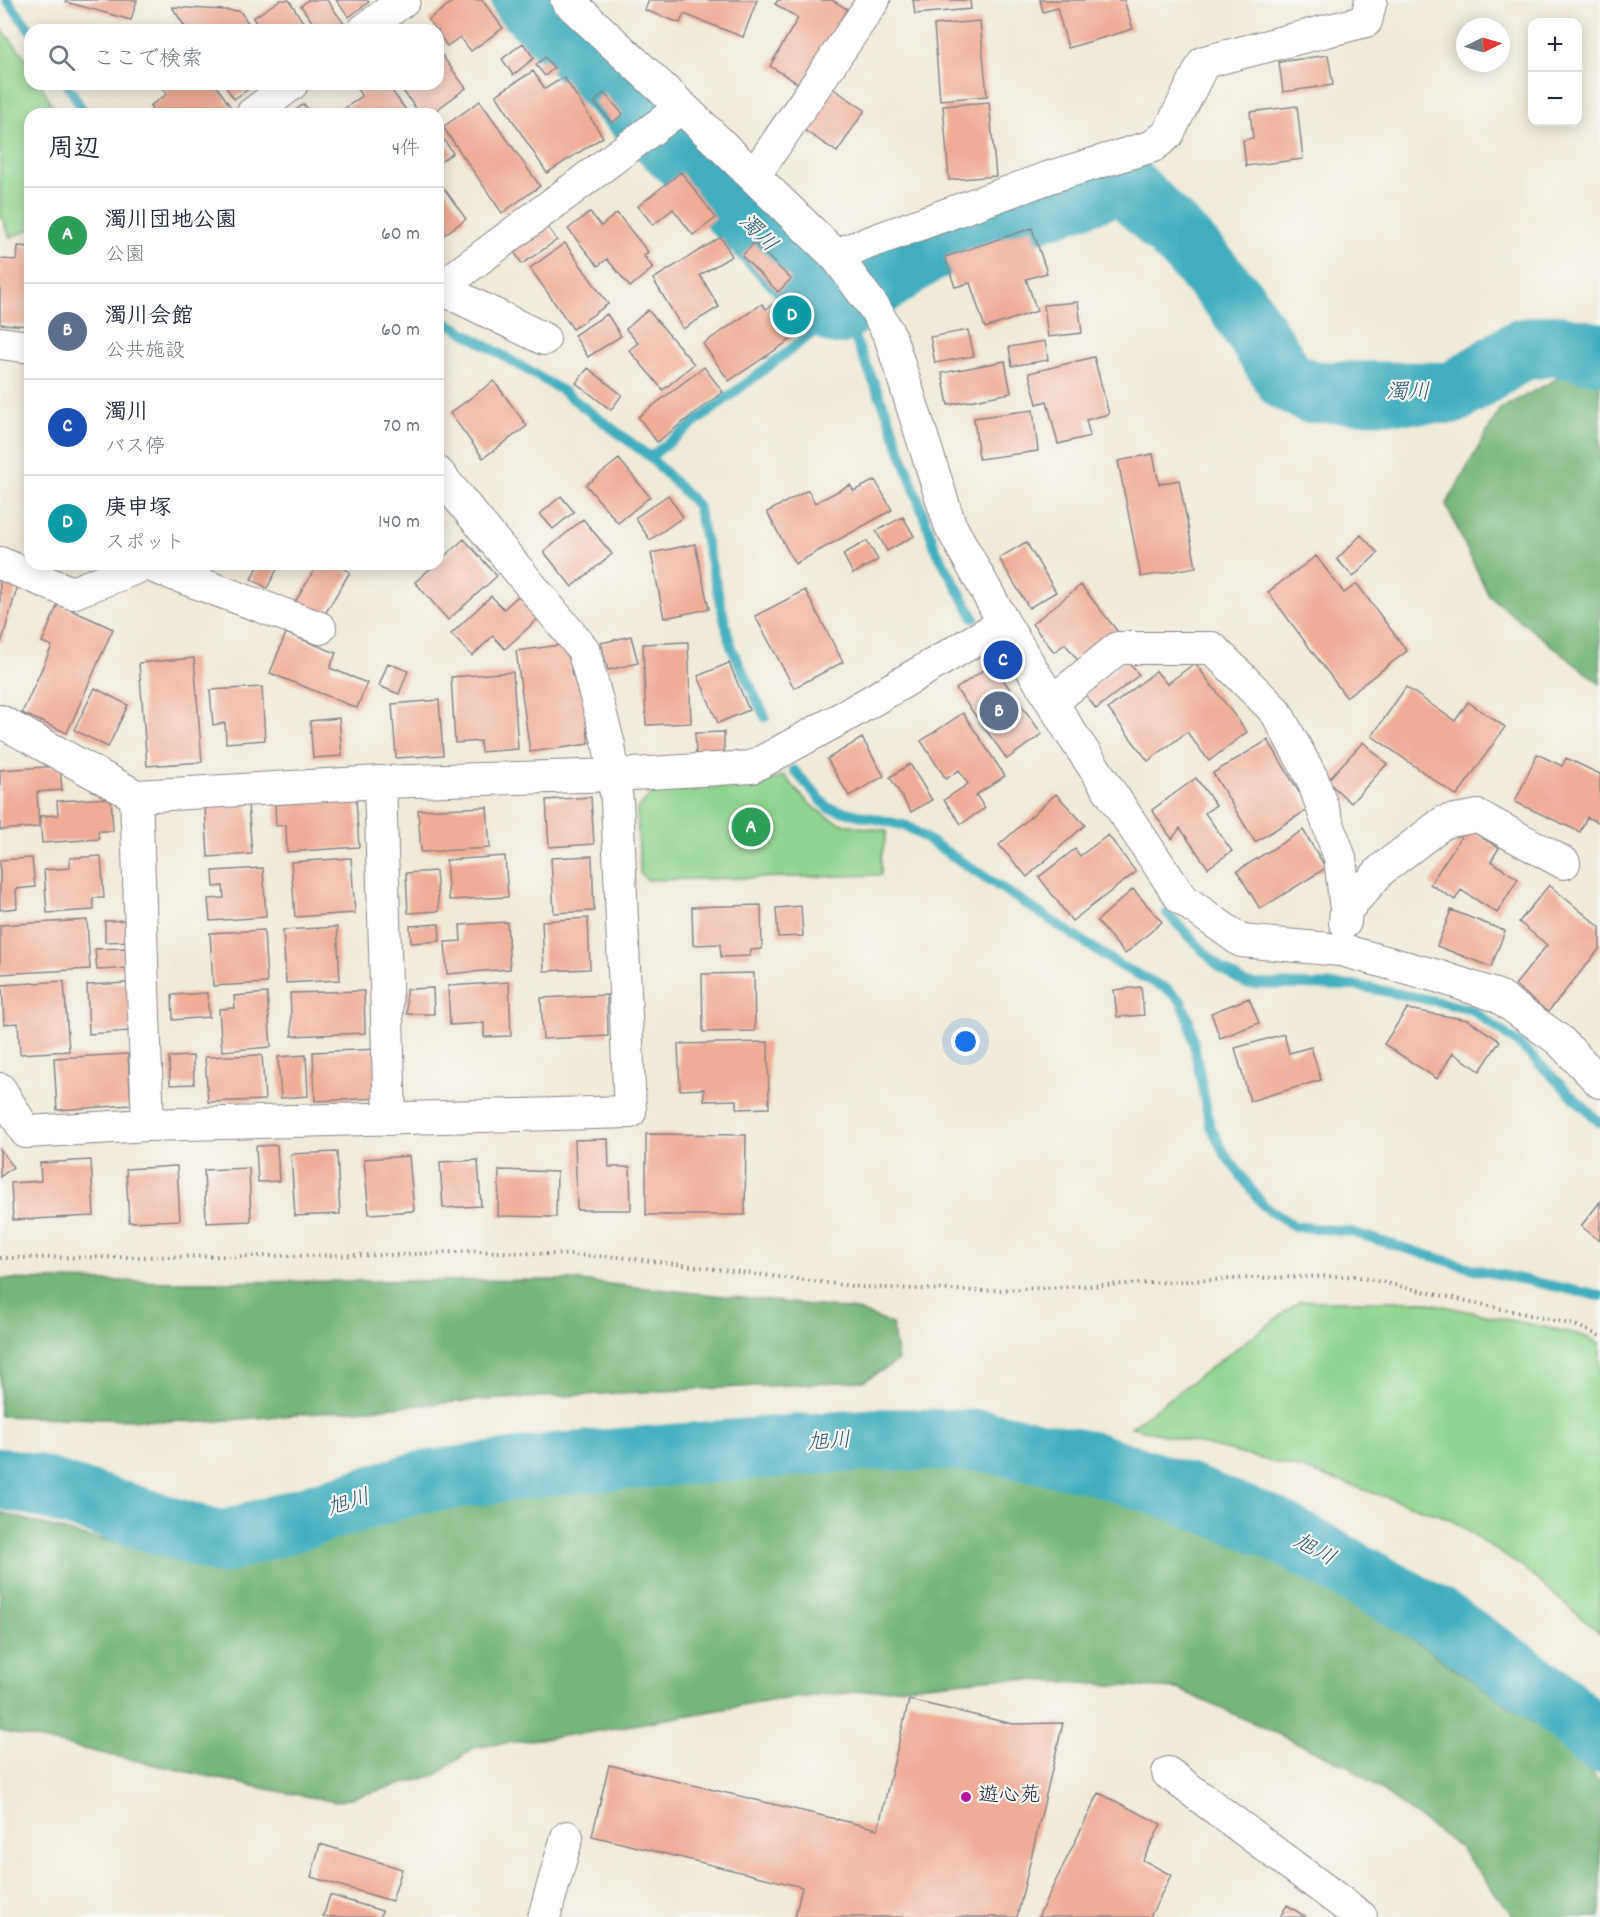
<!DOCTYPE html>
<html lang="ja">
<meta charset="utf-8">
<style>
body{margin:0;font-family:Dekko,"Klee One",sans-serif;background:#f6f6f7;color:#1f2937}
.controls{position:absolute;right:18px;top:18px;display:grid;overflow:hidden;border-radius:12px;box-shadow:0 3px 15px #0003}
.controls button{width:54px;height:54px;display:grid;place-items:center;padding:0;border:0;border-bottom:2px solid #e0e1e3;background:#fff;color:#1f2937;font:30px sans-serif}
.compass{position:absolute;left:1456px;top:18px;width:54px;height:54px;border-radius:50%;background:#fff;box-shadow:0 3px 15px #0003;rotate:85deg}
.you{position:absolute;left:966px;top:1042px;width:21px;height:21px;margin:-15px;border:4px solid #fff;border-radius:50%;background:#1a73e8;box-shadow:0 0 0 9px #1a73e833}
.badge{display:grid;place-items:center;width:39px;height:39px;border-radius:50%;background:#2563eb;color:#fff;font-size:20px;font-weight:700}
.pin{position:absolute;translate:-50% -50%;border:3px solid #fff;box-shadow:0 2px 6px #0006}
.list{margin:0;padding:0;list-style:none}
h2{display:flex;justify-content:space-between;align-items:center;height:78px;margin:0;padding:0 24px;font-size:26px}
h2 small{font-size:20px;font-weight:400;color:#747a83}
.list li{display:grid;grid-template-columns:39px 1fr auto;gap:18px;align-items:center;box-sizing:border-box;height:96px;padding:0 24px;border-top:2px solid #e0e1e3}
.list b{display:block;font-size:22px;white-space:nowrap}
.list p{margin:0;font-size:20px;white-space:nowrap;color:#747a83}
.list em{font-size:20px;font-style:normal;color:#747a83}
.icon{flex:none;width:33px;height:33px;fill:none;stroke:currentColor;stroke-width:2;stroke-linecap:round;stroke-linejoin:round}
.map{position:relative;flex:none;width:1600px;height:1917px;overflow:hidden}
.search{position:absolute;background:#fff;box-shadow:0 3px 15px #0003;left:24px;top:24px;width:420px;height:66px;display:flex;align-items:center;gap:15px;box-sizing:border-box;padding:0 21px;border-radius:18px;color:#747a83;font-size:22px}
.panel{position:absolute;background:#fff;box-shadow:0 3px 15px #0003;left:24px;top:108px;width:420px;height:462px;border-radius:18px}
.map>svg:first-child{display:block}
.green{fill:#90d58f;stroke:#597c65;stroke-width:1.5}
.forest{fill:#74b67a;stroke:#4b6c5a;stroke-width:1.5}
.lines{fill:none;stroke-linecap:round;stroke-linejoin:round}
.stream{stroke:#41aebe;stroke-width:10}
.river{stroke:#41aebe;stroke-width:62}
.building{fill:#f0ac96}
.minor-casing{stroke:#89868a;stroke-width:34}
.tertiary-casing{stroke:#89868a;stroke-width:35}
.path{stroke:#89868a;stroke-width:4;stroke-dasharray:1.5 4.5;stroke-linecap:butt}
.minor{stroke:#fff;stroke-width:32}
.tertiary{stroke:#fff;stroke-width:33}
.poi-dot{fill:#b5179e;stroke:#f6f6f2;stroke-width:2}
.labels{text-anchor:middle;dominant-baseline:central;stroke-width:4.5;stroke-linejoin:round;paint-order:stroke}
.poi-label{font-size:21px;fill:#22223b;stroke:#f6f6f2;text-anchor:start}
.water-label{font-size:22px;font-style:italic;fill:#2e5a6f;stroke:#f6f6f2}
</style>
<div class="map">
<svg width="1600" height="1917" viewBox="0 0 1600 1917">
<rect width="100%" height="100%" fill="#f6f6f2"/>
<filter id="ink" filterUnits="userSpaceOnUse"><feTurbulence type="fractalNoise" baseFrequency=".0167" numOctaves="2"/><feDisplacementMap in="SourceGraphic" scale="12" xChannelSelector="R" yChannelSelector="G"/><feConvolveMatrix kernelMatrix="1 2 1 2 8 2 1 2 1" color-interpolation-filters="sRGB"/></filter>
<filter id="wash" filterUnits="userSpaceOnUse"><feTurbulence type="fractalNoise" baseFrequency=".008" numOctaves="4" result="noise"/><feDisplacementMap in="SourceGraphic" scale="24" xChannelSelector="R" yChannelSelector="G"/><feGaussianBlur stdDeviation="1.35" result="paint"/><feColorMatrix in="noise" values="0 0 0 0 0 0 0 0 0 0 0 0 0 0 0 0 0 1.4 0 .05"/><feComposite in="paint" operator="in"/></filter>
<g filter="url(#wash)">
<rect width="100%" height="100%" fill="#f0ead8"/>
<path class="green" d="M0,27L30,63V84H41L56,114H30V229L10,238L0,213Z
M784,775C799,794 817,815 841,823C856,827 872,828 887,831L881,858V875L647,880L640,873L637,809L654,792L764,784Z
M1300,1301H1420L1581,1335L1600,1343V1634L1526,1570L1448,1518L1306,1470L1131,1427Z"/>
<path class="forest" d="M1562,376L1600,381V684L1489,596L1446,505L1500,409Z
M0,1279L177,1282L570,1280L857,1310L892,1324L898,1361L864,1381L481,1400L204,1422L0,1416Z
M906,1458L1002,1459L1251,1539L1356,1601L1559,1740L1600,1781V1917H1514L1460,1848L1348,1766L1178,1689L996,1678L776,1700L586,1733L475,1747L436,1775L336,1802L262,1788L0,1731V1512L82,1536L206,1558L254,1545L489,1496L669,1476Z"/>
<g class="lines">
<path class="stream" d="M7,0L30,30
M67,84L85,114
M438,317L561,390L650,457L697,505L731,647L765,717
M650,457L837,314L852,332L887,413L936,550L974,618
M794,770L828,808L907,826L1119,965L1167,989L1181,1001L1189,1020L1210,1126L1226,1156L1264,1206L1294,1226L1351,1232L1474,1269L1600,1296
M1167,913L1219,967L1246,984L1358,986L1435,1001L1472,1010L1520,1045L1600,1123"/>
<path class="river" d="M522,0L837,314L915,260L951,239L1107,188L1127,186L1188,247L1235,300L1286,380L1309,392L1453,393L1521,350L1553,345L1600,354
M0,1478L35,1485L220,1543L416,1483L556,1464L880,1439L984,1441L1094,1463L1180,1492L1271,1527L1439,1619L1551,1697L1600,1743"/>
</g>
<g id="blocks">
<path class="building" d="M66,0H137L131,20L66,2Z
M280,0H289L308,30H260L253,18Z
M308,0H327L345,25L338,30H318L301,6Z
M336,0H367L369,2L349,17Z
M455,0H482L503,28L471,51L460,37L447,46L438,33V30H436L428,20Z
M649,0H757L743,37L684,14L680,23L645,10Z
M778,0H832L847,9L802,86L770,66L798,18L775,4Z
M913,0H970L971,9L915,14Z
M1040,0H1124L1133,29L1068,48L1057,8L1043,12Z
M172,7L240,11L253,30H187Z
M980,21L987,96L940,100L934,25Z
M523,43L534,58L513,75L502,59Z
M438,50L466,88L431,114H420L398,84H438Z
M1328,55L1333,85L1283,92L1279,62Z
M545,57L554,68L545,76L536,65Z
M533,71L545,89L564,77L603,137L547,173L496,95Z
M161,84H215L235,113L155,114L150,106L167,94Z
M224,84H256L234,99Z
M353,84H387L409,114H337L362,96Z
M832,88L865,110L837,152L804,130Z
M604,93L623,114L612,123L594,102Z
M480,101L540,186L502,213L443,127Z
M989,102L996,176L949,180L943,106Z
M304,104L311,114H290Z
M1297,106L1303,159L1246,166L1243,140L1253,138L1250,112Z
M440,134L453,153L438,163V136Z
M681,172L716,218L693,235L673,209L653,225L638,206Z
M438,180L466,219L438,239Z
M590,212L601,226L617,213L648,252L644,256L653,268L630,287L607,259L598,266L568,229Z
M547,226L557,240L522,264L513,250Z
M1032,228L1047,273L1026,279L1037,311L985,328L970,283L955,287L945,257Z
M721,237L732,256L700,275L719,307L683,329L653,279Z
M565,243L608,304L573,329L530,268Z
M754,243L791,279L778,292L742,256Z
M18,246L30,247V326L0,324V259L17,260Z
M780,299L802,332L729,381L703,344L762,304L766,309Z
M1078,302L1082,333L1048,337L1044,305Z
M648,310L694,364L663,390L629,350L638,343L626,329Z
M607,314L621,336L588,357L574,335Z
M968,330L974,356L935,363L930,337Z
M1045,341L1048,360L1012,366L1009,347Z
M1094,357L1109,414L1086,420L1090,436L1058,444L1047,401L1037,404L1029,373Z
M1005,361L1011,393L948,405L942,373Z
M704,367L723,392L657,442L638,417Z
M588,368L622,395L611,410L576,383Z
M494,381L527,426L483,458L450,413Z
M1033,410L1038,451L979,459L974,418Z
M1153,454L1159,484L1179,480L1196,567L1141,577L1118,461Z
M619,459L650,497L618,523L586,485Z
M875,480L892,510L795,564L767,512L808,490L815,503L850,485L854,491Z
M668,495L683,517L650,540L635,518Z
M561,496L574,512L553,529L540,514Z
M903,517L914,536L887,551L876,531Z
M583,519L612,554L572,587L544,552Z
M1361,535L1378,553L1353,577L1337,559Z
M464,539L497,576L448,620L415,582Z
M867,541L878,560L853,574L843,554Z
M1026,542L1056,592L1029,608L999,558Z
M695,544L709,609L664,618L651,553Z
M1316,556L1344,593L1357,584L1407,651L1346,697L1268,592Z
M260,564H280L267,588L251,579Z
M318,564H336L350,572L322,619L295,602Z
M0,579L18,585L1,644H0Z
M1081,585L1118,632L1080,663L1065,644L1054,652L1032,624Z
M805,590L843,662L794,688L755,616Z
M520,594L541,616L505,649L493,636L472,656L451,634L491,596L504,609Z
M58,604L113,629L67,733L22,713L52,646L42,642Z
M286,633L336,653L330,668L367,683L357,708L270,673Z
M631,636L638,663L608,670L601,643Z
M688,642L691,723L646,725L643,644Z
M568,644L572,676L580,675L589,744L530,752L516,651Z
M194,658L202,762L147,766L139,663Z
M1127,660L1139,675L1096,709L1085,694Z
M388,663L408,671L399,694L379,686Z
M729,663L749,710L718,723L698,676Z
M1195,663L1247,732L1209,761L1187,732L1148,761L1108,709L1156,671L1167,684Z
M992,664L1042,734L1007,759L956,689Z
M513,672L518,749L481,752L480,741L455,743L451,677Z
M262,687L265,740L226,743L225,723L213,725L210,690Z
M1406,687L1455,721L1468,702L1505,727L1457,796L1372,736Z
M95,688L128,705L108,747L74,730Z
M439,700L443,755L396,758L392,704Z
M963,713L1005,776L976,795L985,808L961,824L944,800L968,784L959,770L946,779L921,741Z
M339,718L342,756L313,758L310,721Z
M724,732V754L696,755L695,733Z
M862,738L884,776L849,796L827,759Z
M1268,740L1309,809L1255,842L1213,773Z
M1363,742L1387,764L1351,803L1327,781Z
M1537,754L1562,766L1566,758L1600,774V823L1587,817L1580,832L1515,802Z
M910,764L932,800L911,812L890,777Z
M60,766L62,790L37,792L39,827L0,830V770Z
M1196,778L1216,805L1205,813L1232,851L1208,868L1180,828L1172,839L1152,810Z
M1056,794L1085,825L1027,877L999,845Z
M591,797L594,844L549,847L546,800Z
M111,798L113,831H98L99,839L42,843L40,816L58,815L57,801Z
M356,799L359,847L287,852L286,825L276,826L275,803Z
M248,804L252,854L208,857L205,806Z
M487,807L490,848L421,852L418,810Z
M1467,828L1499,848L1491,861L1518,879L1497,913L1461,890L1455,900L1430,884Z
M1303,830L1326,868L1260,909L1237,871Z
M1108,835L1136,872L1072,921L1039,877L1075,849L1080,856Z
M101,856L104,898H93L94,910L47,913L44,870L70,868V858Z
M505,856L508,897L449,900L446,860Z
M592,856L594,911L554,913L551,858Z
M32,858L35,887L16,889L17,908L0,910V860Z
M351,858L355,913L295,917L291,862Z
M263,868L266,917L210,921L208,899L224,898L223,886L214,887L213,871Z
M436,871L439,911L408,913L406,873Z
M1549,885L1600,927V948L1548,1012L1515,985L1547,945L1519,922Z
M1133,889L1162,922L1125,954L1097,921Z
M761,905L762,949L751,950L750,956L721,957L720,944L693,945L692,907Z
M801,906L803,936L778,937L776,908Z
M1451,910L1505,931L1491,967L1437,946Z
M588,918L590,969L544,971L542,921Z
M87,920L90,969L0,974V925Z
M131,920L132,941L105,942V921Z
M507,922L510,969L447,974L445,942L461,941L460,925Z
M439,924L440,941L411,943L410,926Z
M337,927L340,980L286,983L283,930Z
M264,930L267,983L213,986L210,933Z
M130,948L131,968L97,970L95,949Z
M754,973L755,1031L703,1032L702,974Z
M64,981L69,1051L20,1054L18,1023L4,1024L2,985Z
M509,982L511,1036L484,1037V1023L450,1025L448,986Z
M128,983L130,1031L89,1034L87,985Z
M1141,987L1144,1015L1117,1017L1114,990Z
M433,988L434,1014H407L406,989Z
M364,991L365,1033L292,1036L290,993Z
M207,993L209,1017L173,1020L172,995Z
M267,993L271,1047L222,1051L219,1009L235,1008L234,996Z
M607,995L608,1036L543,1039L541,998Z
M1249,998L1259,1023L1220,1038L1211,1013Z
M1407,1009L1468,1020L1500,1041L1480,1071L1453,1053L1437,1079L1384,1044Z
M1284,1034L1289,1053L1311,1047L1321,1080L1250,1101L1235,1048Z
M768,1042L769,1108L737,1109V1100L704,1101V1089L680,1090L678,1044Z
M379,1049L381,1098L315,1101L313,1052Z
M128,1054L131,1105L57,1110L54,1058Z
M262,1055L265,1100L208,1102L205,1057Z
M306,1055L308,1096L281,1098L278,1057Z
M193,1056L194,1084L170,1085L169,1057Z
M646,1134L746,1135L745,1215H646Z
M608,1139L609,1167H630L631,1210H577L575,1140Z
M277,1145L279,1181L258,1182L256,1146Z
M0,1149L13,1167L0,1177Z
M337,1152L340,1214L295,1216L291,1154Z
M409,1156L414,1211L369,1214L364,1159Z
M91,1160L94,1216L13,1220L11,1183L41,1181L40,1163Z
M478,1160L481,1206L443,1208L440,1162Z
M177,1166L180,1220L129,1222L126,1169Z
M249,1168L251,1221L206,1223L204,1170Z
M499,1170L557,1172L556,1217L498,1216Z
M1600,1202V1241L1581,1226Z
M909,1700L1013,1724L1063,1723L1017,1917H795L802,1887L592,1836L609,1765L878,1829Z
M1099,1793L1161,1824L1143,1860L1171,1875L1150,1917H1038Z
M320,1844L402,1869L392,1901L311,1877Z
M330,1895L382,1911L380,1917H323Z
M1287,1905L1306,1917H1280Z"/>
</g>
</g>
<g filter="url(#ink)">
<use href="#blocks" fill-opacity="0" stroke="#89868a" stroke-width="1.5"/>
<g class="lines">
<defs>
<path id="minor" d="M1371,0L1366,21L1204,62L1168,134L1153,146L1050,177L835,255L875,309L890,336L950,525L1004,623L1069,730L1181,898L1241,941L1341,950L1437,976L1498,996L1559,1040L1600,1082
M364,30L404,0
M252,114L292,84
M754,176L874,0
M438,287L544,339
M440,288L682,107
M0,343L30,347
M0,563L72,593L146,564L320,628
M1052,702L1118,648H1212L1276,712L1312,778L1340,858L1346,910
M0,721L136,796L380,782L615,775L752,767L849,714L1004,623
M380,782L390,1119
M136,796L148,1125
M1345,922L1346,910L1381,870L1444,822L1478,816L1564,863
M0,1089L26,1132L148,1125L630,1112L617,801L609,745L583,649L438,473
M1168,1773L1361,1917
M544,1917L567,1837"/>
<path id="tertiary" d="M567,0L682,107L835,255"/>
</defs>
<use href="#minor" class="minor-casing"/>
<use href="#tertiary" class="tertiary-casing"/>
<path class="path" d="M0,1258L397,1255L475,1251L620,1257L859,1287L980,1291L1252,1278L1354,1276L1575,1325L1600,1336"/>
<use href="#minor" class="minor"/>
<use href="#tertiary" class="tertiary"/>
</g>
</g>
<circle class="poi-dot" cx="966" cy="1797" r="6"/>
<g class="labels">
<g class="poi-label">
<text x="978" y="1797">遊心苑</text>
</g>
<g class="water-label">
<text transform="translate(757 234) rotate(45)">濁川</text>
<text x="1408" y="393">濁川</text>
<text transform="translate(829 1443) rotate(-4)">旭川</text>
<text transform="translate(349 1504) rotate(-17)">旭川</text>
<text transform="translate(1314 1551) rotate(29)">旭川</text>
</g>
</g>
</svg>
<div class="controls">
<button>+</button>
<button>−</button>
</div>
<svg class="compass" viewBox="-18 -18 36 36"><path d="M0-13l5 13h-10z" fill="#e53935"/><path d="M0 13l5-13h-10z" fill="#747a83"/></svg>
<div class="you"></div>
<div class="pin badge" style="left:751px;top:827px;background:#2e9e5b">A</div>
<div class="pin badge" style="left:999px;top:711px;background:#5c6f8a">B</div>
<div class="pin badge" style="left:1003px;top:660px;background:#1a4fb4">C</div>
<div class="pin badge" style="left:792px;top:315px;background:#0f9aa8">D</div>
<div class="search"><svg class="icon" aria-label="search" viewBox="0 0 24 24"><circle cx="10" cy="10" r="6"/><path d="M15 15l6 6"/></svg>ここで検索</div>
<section class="panel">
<h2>周辺<small>4件</small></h2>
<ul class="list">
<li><span class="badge" style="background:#2e9e5b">A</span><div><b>濁川団地公園</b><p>公園</p></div><em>60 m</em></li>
<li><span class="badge" style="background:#5c6f8a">B</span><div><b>濁川会館</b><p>公共施設</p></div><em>60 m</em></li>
<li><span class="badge" style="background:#1a4fb4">C</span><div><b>濁川</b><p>バス停</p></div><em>70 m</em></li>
<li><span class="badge" style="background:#0f9aa8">D</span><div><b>庚申塚</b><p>スポット</p></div><em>140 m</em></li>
</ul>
</section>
</div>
